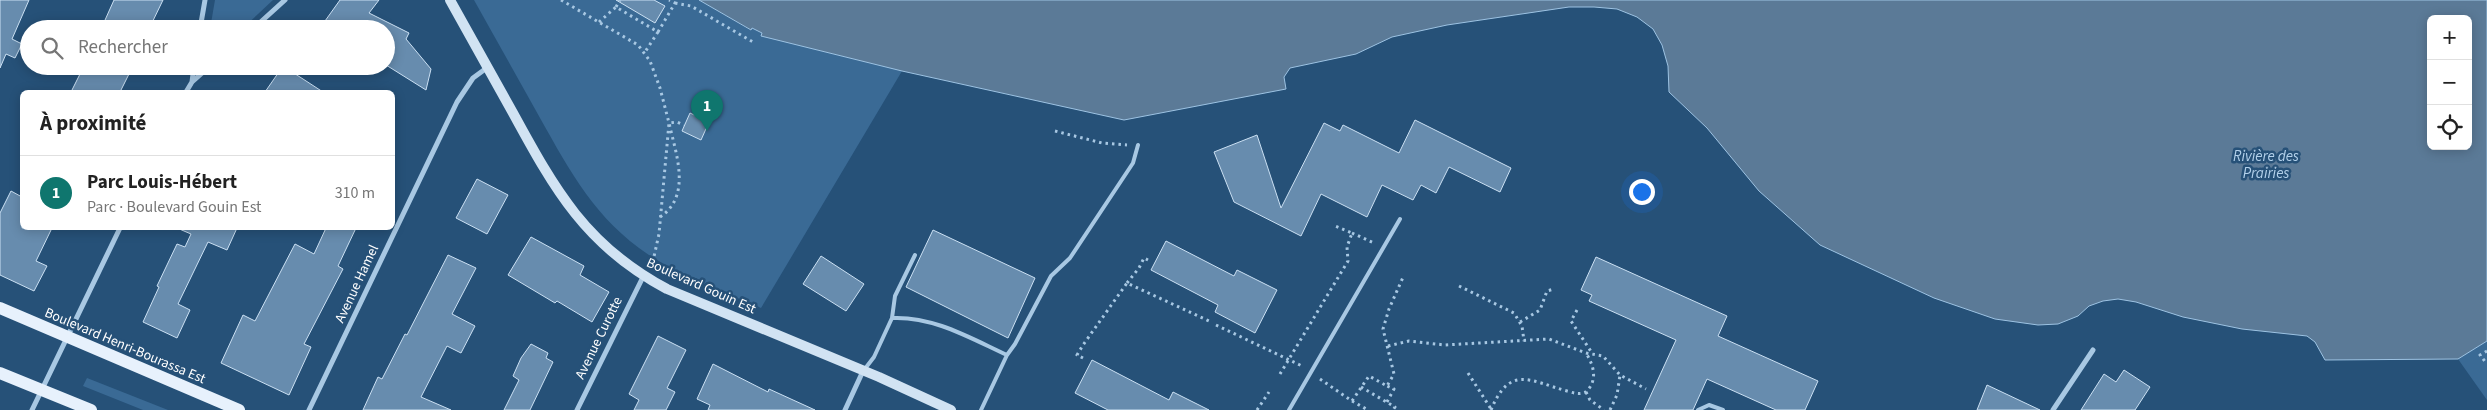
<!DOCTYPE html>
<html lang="fr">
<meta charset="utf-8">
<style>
body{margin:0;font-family:"Source Sans 3",sans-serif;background:#f2f2f2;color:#222}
.controls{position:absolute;right:15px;top:15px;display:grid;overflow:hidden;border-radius:8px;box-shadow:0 2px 12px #0003}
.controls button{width:45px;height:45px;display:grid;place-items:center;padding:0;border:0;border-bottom:1px solid #e0e0e0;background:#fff;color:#222;font:25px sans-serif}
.you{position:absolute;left:1641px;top:191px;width:18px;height:18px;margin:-12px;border:4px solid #fff;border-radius:50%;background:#1a73e8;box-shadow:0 0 0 8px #1a73e833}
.badge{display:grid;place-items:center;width:32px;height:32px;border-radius:50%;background:#0f766e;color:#fff;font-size:16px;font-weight:700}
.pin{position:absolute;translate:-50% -41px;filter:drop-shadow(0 1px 2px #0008)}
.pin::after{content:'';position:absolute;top:26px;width:18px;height:15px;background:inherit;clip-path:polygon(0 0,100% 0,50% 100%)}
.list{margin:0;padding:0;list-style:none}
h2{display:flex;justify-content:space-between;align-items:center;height:65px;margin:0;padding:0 20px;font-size:21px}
h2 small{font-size:16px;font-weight:400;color:#767676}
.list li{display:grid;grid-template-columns:32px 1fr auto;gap:15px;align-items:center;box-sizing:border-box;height:75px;padding:0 20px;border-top:1px solid #e0e0e0}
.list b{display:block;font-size:19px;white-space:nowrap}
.list p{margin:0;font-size:16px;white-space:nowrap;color:#767676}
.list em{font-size:16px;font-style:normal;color:#767676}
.icon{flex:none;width:28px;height:28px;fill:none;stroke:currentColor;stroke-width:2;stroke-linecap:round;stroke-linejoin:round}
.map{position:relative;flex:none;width:2487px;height:410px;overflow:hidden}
.search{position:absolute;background:#fff;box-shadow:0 2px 12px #0003;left:20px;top:20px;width:375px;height:55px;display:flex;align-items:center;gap:12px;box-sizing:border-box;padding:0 18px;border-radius:28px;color:#767676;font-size:19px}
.panel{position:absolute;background:#fff;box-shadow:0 2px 12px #0003;left:20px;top:90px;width:375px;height:140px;border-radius:8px}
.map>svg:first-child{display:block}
.green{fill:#3a6a95}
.water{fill:#5b7a97;stroke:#9dc3e3;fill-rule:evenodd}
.building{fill:#678cae;stroke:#cbe0f3}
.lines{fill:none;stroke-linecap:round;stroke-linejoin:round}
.path{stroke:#a8c8e3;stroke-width:3;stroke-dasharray:2.5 4;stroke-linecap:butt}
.lane{stroke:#a8c8e3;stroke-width:4}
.street{stroke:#a8c8e3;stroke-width:5}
.secondary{stroke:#d1e3f3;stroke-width:10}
.primary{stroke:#e7f1fc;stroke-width:12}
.labels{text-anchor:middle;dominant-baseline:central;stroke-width:5;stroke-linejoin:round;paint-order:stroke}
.street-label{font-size:14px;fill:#fff;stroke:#265178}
.water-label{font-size:15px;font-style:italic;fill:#b3d1eb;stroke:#265178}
</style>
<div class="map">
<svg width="2487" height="410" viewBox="0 0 2487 410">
<rect width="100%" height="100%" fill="#265178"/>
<path class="green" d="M215,0H273L242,29H210Z
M474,0H699L750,30L752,28L763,33L762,36L902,71L761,308C720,290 675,275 639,248C589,211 565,162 535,109C515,73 494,36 474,0Z
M2487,341V400L2458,359Z
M87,378L168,410H143L83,386Z"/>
<path class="water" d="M699,0H2487V341L2458,359L2325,360L2315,342L2307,336L2242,329L2183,317L2136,302L2118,299L2103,301L2089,306L2078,316L2058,324L2038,325L1995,319L1934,298L1820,245L1759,191L1707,128L1669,92L1668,66L1662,45L1653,29L1637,17L1617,9L1594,7H1569L1447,25L1392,37L1356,54L1290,68L1284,77L1286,89L1124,120L902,71L761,36L762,33L752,28L751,30ZM2431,19H2468V146H2431Z"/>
<path class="building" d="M0,0H29L12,39L22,44L15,58L6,54L0,68Z
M114,0H163L149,29H101Z
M340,0H379L369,13L409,33L406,39L431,69L426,90L386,65V29H335L325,21Z
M616,0H654L665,6L655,23Z
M84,66H133L120,92H71Z
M283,66L323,92H265Z
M690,113L709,122L701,140L682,131Z
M1415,120L1511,168L1500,192L1449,167L1436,193L1421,185L1413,200L1382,185L1367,217L1321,194L1301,236L1234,202L1214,152L1257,135L1281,208L1324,123L1340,131L1343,125L1399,153Z
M477,179L508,195L487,234L456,218Z
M11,191L22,197V228H52L36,261L47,266L34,291L0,275V213Z
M177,228H237L227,250L208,242L178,304L190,310L177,338L143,322L159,287L157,286L177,244L185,247L191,234Z
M326,228H356L338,266L343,269L304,344L311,347L289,395L221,363L243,315L255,321L295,244L314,254Z
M933,230L1035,278L1008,338L906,287Z
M531,237L584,266L580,275L609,292L592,322L557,301L555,303L508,275Z
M1166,241L1234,276L1237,270L1277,290L1255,333L1215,312L1218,305L1151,270Z
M448,255L476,268L452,314L475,326L461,353L447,346L421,397L451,410H363L378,377L382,379L405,334L407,335Z
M821,256L864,284L846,311L803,284Z
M1596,257L1727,316L1718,336L1818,381L1805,410H1776L1707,379L1693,410H1644L1676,340L1589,301L1592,295L1581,290Z
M658,336L686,350L667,388L675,392L666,410H634L639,400L629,394Z
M531,344L548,353L546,358L553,362L530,410H504L519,380L513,376L521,358Z
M1092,360L1169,400L1173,392L1209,410H1108L1075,393Z
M713,364L768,392L769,389L815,410H708L710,405L697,399Z
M2124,370L2150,387L2135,410H2081L2104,374L2116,382Z
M1987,385L2040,410H1977Z"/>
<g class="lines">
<path class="path" d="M561,0L638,45L650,61L660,88L669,123L659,234L653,261
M675,3L691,6L753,42
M616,7L620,0
M599,22L616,7L658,32L645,52
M658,32L675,3L669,0
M1055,131L1102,143L1127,145
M660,217C692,196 676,154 669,123L677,122L684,125
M1352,233L1374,243
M1127,283L1139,268L1144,258L1148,260
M1459,286L1514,313L1522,326L1524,341
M1577,310L1571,321L1592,353
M1520,322L1540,310L1547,291L1554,289
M1216,325L1302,366
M1388,346L1409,341L1445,345L1549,339L1586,353L1603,356L1620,375L1646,389
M2487,351L2480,355L2487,364
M1083,358L1077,355L1083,345L1127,283L1209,321
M1468,373L1491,409
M1280,374L1348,261L1347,247L1352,233L1335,226
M1320,379L1352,401L1369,376L1387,386L1394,374L1383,329L1389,309L1404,275
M1361,387L1395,407L1393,410
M1586,392L1590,400L1604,410
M1352,401L1368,410
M1387,402L1394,389L1387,386
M1257,410L1269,392
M1491,410C1510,364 1530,381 1567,391C1574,393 1579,395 1586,392C1598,380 1594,366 1586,353
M1610,410L1617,395L1620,375"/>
<path class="lane" d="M892,318L895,296L915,255
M1007,355L1015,344L1051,276L1070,258L1133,163L1138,145
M864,370L874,357L892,318C933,316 970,338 1007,355L981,410
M1289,410L1400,219
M1698,410L1709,405L1723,410"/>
<path class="street" d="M200,29L205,0
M253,29L285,0
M192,82L194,66
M186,92L192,82L210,66
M32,410L120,228
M309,410L457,102L473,78L488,67
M577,410L643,277
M845,410L863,371
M2053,410L2093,350"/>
<path class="secondary" d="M450,0C471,37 492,75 513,113C555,190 586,246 667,289L879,377L951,410"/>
<path class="primary" d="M0,308L239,410
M0,373L91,410"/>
</g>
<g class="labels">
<g class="street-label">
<text transform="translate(357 284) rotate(-65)">Avenue Hamel</text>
<text transform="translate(701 286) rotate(24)">Boulevard Gouin Est</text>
<text transform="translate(599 338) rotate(-64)">Avenue Curotte</text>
<text transform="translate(125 346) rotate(23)">Boulevard Henri-Bourassa Est</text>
</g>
<g class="water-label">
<text x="2266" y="156">Rivière des<tspan x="2266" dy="17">Prairies</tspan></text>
</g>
</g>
</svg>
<div class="controls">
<button>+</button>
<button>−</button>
<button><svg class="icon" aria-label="locate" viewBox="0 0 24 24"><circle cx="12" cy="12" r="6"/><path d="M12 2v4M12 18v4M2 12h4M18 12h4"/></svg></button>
</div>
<div class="you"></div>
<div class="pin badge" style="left:707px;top:131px">1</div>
<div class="search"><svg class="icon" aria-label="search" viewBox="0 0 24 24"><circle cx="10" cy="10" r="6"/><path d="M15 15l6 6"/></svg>Rechercher</div>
<section class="panel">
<h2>À proximité<small></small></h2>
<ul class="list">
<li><span class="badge">1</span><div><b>Parc Louis-Hébert</b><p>Parc · Boulevard Gouin Est</p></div><em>310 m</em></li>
</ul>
</section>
</div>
